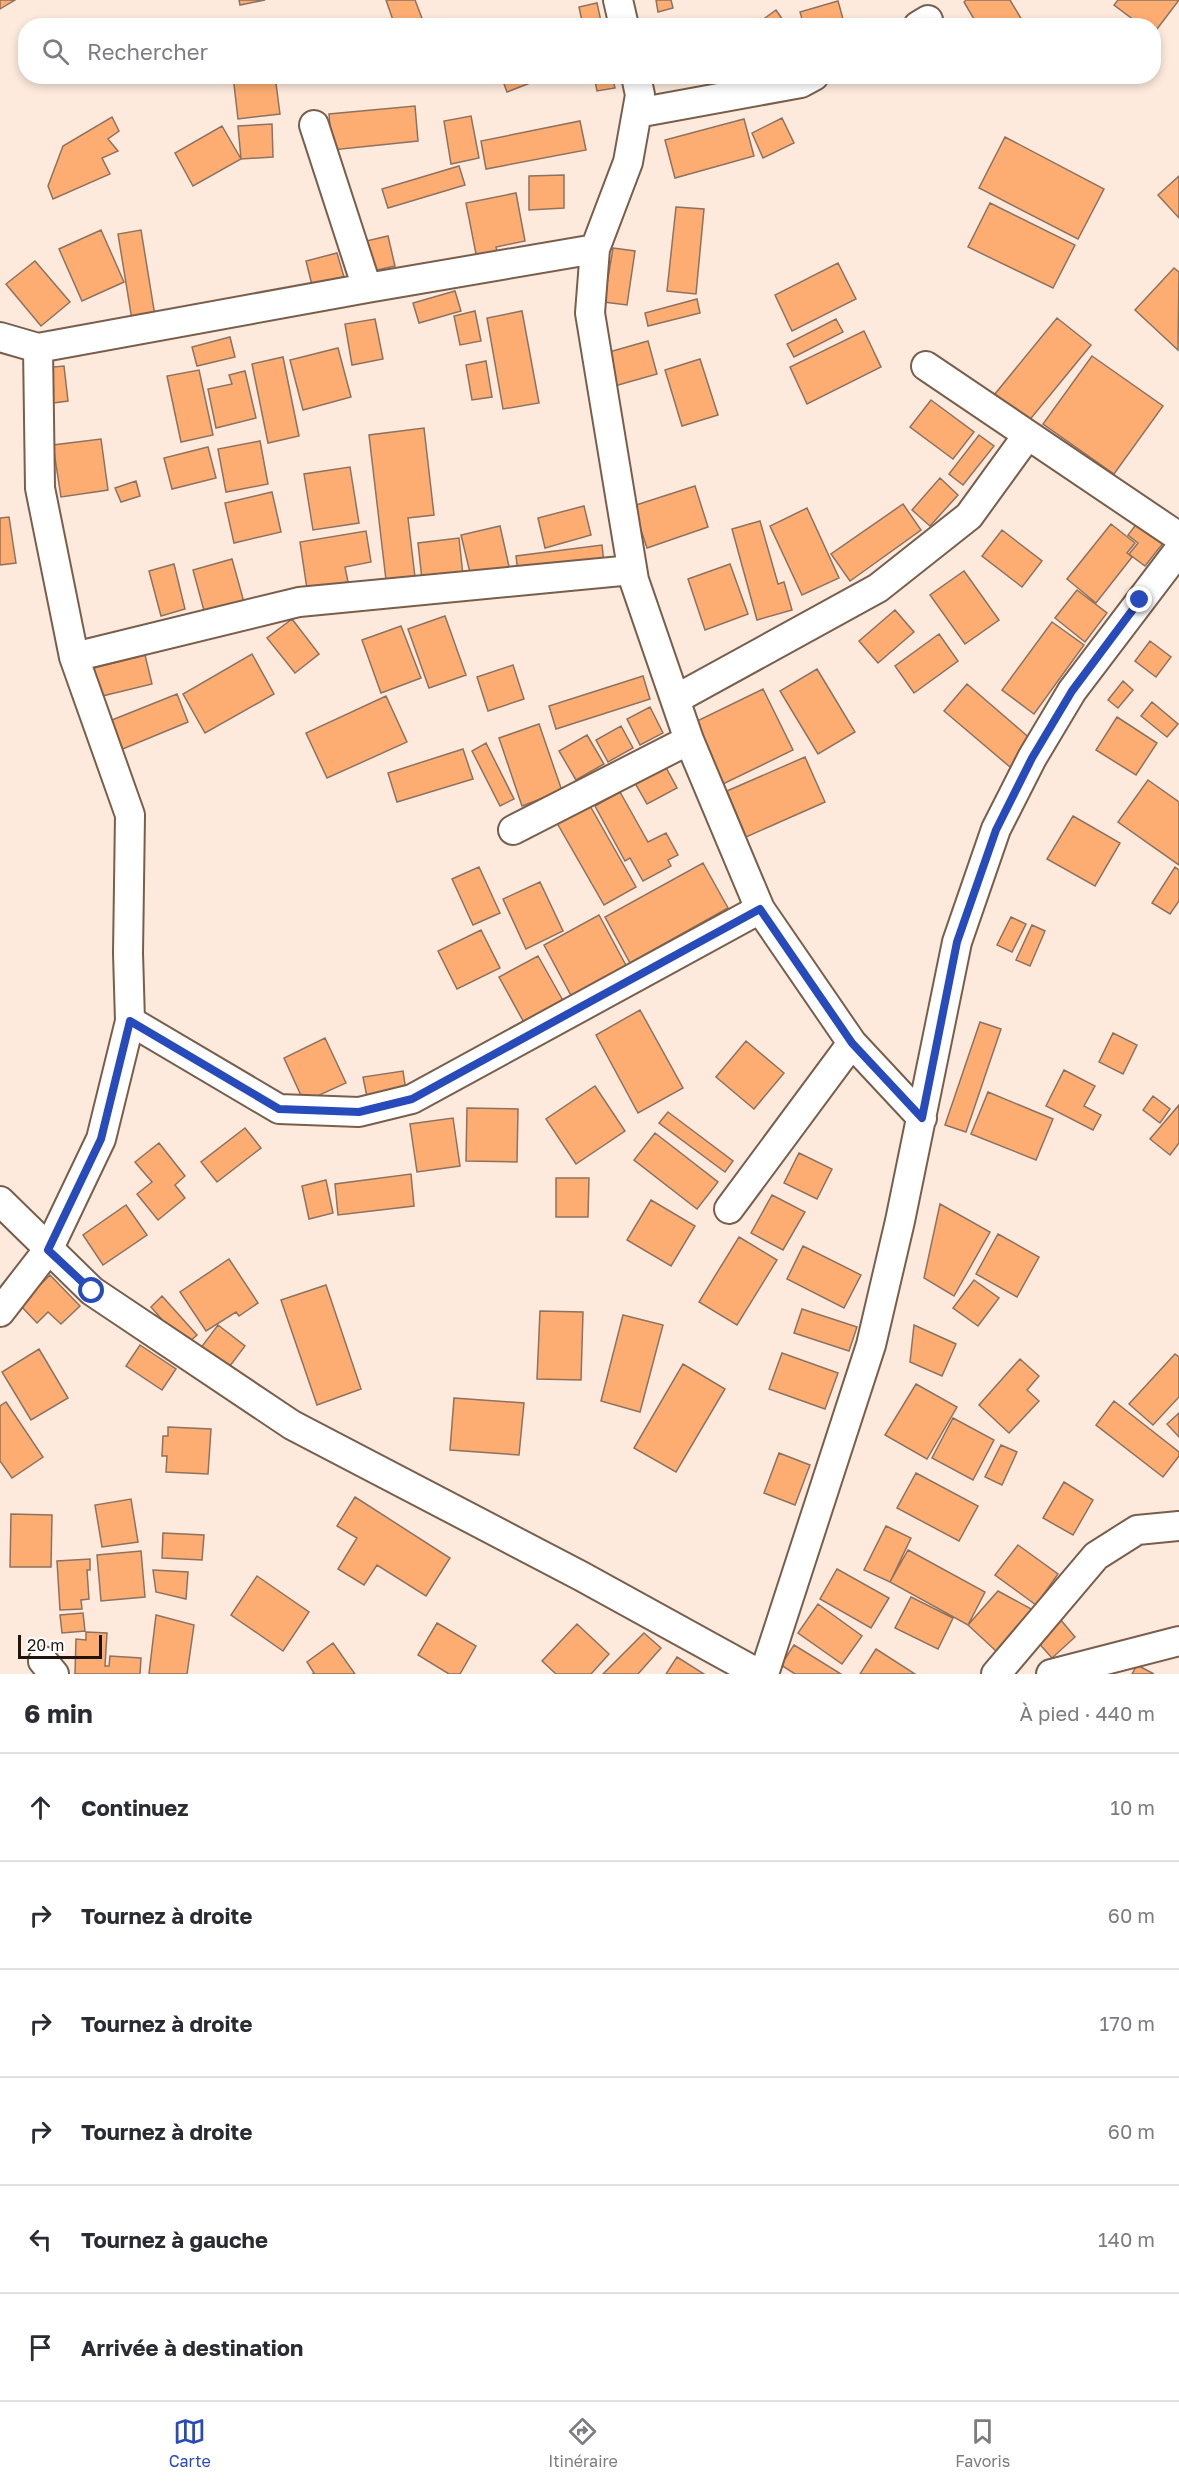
<!DOCTYPE html>
<html lang="fr">
<meta charset="utf-8">
<style>
body{margin:0;font-family:"Golos Text",sans-serif;background:#f2f2f3;color:#2b2b33}
.scale{position:absolute;left:18px;bottom:15px;width:84px;box-sizing:border-box;padding-left:6px;border:3px solid #20150e;border-top:0;font-size:16px;line-height:21px;white-space:nowrap;color:#20150e;-webkit-text-stroke:4px #fff;paint-order:stroke}
.stop{position:absolute;width:18px;height:18px;margin:-14px;border:4px solid #284bbb;border-radius:50%;background:#fff}
.stop.end{background:#284bbb;border-color:#fff;box-shadow:0 2px 6px #0008}
.list{margin:0;padding:0;list-style:none}
h2{display:flex;justify-content:space-between;align-items:center;height:78px;margin:0;padding:0 24px;font-size:26px}
h2 small{font-size:20px;font-weight:400;color:#7c7c81}
.list li{display:grid;grid-template-columns:39px 1fr auto;gap:18px;align-items:center;box-sizing:border-box;height:108px;padding:0 24px;border-top:2px solid #e1e1e2}
.list b{display:block;font-size:22px;white-space:nowrap}
.list em{font-size:20px;font-style:normal;color:#7c7c81}
.icon{flex:none;width:33px;height:33px;fill:none;stroke:currentColor;stroke-width:2;stroke-linecap:round;stroke-linejoin:round}
.map{position:relative;flex:none;width:1179px;height:1674px;overflow:hidden}
.search{position:absolute;background:#fff;box-shadow:0 3px 9px #0003;left:18px;right:18px;top:18px;height:66px;display:flex;align-items:center;gap:15px;box-sizing:border-box;padding:0 21px;border-radius:24px;color:#7c7c81;font-size:22px}
.sheet{height:726px;background:#fff}
nav{display:flex;justify-content:space-around;align-items:center;box-sizing:border-box;height:84px;border-top:2px solid #e1e1e2;background:#fff;font-size:16px;color:#7c7c81}
nav a{display:grid;justify-items:center;gap:3px}
nav .on{color:#284bbb}
.map>svg:first-child{display:block}
.building{fill:#fdad72;stroke:#8e725f;stroke-width:1.5}
.lines{fill:none;stroke-linecap:round;stroke-linejoin:round}
.minor-casing{stroke:#795e4b;stroke-width:32}
.minor{stroke:#fff;stroke-width:28}
.route{stroke:#284bbb;stroke-width:8}
</style>
<div class="map">
<svg width="1179" height="1674" viewBox="0 0 1179 1674">
<rect width="100%" height="100%" fill="#fdeadd"/>
<path class="building" d="M0,0H15L0,9Z
M239,0H265L240,5Z
M386,0H415L425,26H395Z
M656,0H671L673,8L658,12Z
M966,0H1010L1022,20L1014,26H978L964,2Z
M1118,0H1179L1154,33V26H1142L1114,5Z
M838,1L845,26H804L800,12Z
M597,3L602,26H583L579,7Z
M776,10L787,26H754Z
M233,76H275L280,114L238,119Z
M501,76H548L507,92Z
M594,76H612L615,88L597,91Z
M415,106L418,141L332,150L329,114Z
M471,116L479,158L451,164L444,121Z
M112,117L119,131L108,139L118,151L102,158L110,174L53,199L48,186L63,146Z
M782,118L794,143L763,158L752,133Z
M744,119L754,156L675,178L665,140Z
M580,121L586,150L486,169L481,141Z
M272,124L273,157L241,159L238,126Z
M222,126L241,159L193,186L175,153Z
M1005,137L1104,189L1078,239L979,188Z
M459,166L465,185L388,208L382,189Z
M564,175V208L529,210V176Z
M1179,176V218L1158,195Z
M516,193L525,241L496,247L499,260L478,264L466,203Z
M990,203L1075,245L1053,288L968,247Z
M676,207L704,209L696,294L667,291Z
M101,230L124,282L82,301L59,249Z
M141,230L155,316L132,320L118,234Z
M388,236L395,266L368,272L362,242Z
M613,248L635,251L627,305L604,302Z
M337,253L344,277L312,285L306,261Z
M35,261L70,302L41,326L6,284Z
M838,263L856,299L792,331L775,295Z
M1174,268L1179,272L1178,350L1135,310Z
M455,291L461,311L419,323L413,303Z
M697,299L700,313L648,326L645,313Z
M475,311L481,341L460,345L454,316Z
M522,311L539,403L503,409L487,318Z
M1057,318L1091,345L1023,428L990,400Z
M375,319L383,359L352,365L345,324Z
M836,319L843,332L794,357L787,344Z
M864,331L881,367L807,404L790,367Z
M230,337L235,357L197,366L192,347Z
M648,341L657,374L611,387L602,354Z
M338,348L351,397L303,410L290,360Z
M1092,356L1163,406L1114,474L1043,424Z
M283,357L299,436L268,443L252,364Z
M700,359L718,415L682,426L665,370Z
M486,361L492,397L472,400L466,365Z
M64,366L68,401L46,404L43,368Z
M199,370L213,435L181,442L167,376Z
M245,371L256,418L216,428L208,389L232,384L229,375Z
M931,400L974,432L953,459L910,427Z
M424,428L434,515L408,518L415,577L386,580L369,435Z
M979,435L994,446L963,485L949,474Z
M101,439L108,490L61,497L53,445Z
M260,441L268,484L226,492L218,449Z
M208,447L216,478L172,489L164,458Z
M350,467L359,523L313,530L304,474Z
M940,478L958,495L930,526L912,510Z
M136,481L140,496L121,502L115,488Z
M695,486L708,527L647,548L633,506Z
M272,492L281,532L234,543L225,503Z
M903,504L921,530L850,581L831,554Z
M584,506L591,535L545,548L538,518Z
M807,508L839,578L802,595L770,526Z
M9,517L16,563L0,565V518Z
M760,521L778,584L784,582L792,610L757,620L732,529Z
M1138,522L1164,542L1145,566L1129,554L1138,543L1128,535Z
M1111,524L1135,543L1127,553L1132,557L1096,603L1067,579Z
M500,526L510,571L472,581L461,535Z
M1002,530L1042,561L1022,587L982,556Z
M366,531L371,562L345,567L348,582L307,589L300,542Z
M459,538L464,585L423,589L418,543Z
M602,545L604,563L518,573L516,556Z
M232,559L245,606L206,618L193,570Z
M174,564L185,609L161,616L149,571Z
M730,564L748,614L705,630L688,579Z
M964,571L999,620L965,644L930,595Z
M1077,590L1107,613L1085,642L1055,618Z
M895,610L914,632L878,663L859,641Z
M445,616L466,675L429,688L408,629Z
M292,619L319,654L295,673L267,638Z
M1052,622L1084,645L1034,714L1002,690Z
M401,626L421,678L381,693L362,640Z
M939,634L958,661L914,693L895,666Z
M1150,641L1171,657L1156,677L1135,661Z
M252,654L274,694L205,733L183,694Z
M145,655L152,684L94,698L86,670Z
M513,665L524,699L488,711L477,677Z
M817,669L855,732L818,754L780,691Z
M643,676L650,699L556,729L549,706Z
M1123,681L1133,690L1118,708L1108,700Z
M967,684L1033,741L1010,767L944,711Z
M763,689L793,750L723,784L693,723Z
M177,694L188,722L113,753L102,724Z
M386,696L407,742L327,778L306,733Z
M1152,702L1178,724L1167,737L1141,716Z
M650,707L663,733L640,745L627,719Z
M1117,717L1157,743L1136,775L1096,750Z
M539,724L562,791L522,806L499,738Z
M621,726L633,748L608,762L596,740Z
M587,735L604,764L576,780L559,751Z
M486,743L514,799L500,806L472,751Z
M463,749L473,779L397,802L388,773Z
M805,757L825,802L746,837L727,791Z
M662,760L677,788L647,804L631,776Z
M1148,780L1179,802V865L1118,822Z
M620,792L648,842L666,833L678,855L668,860L671,866L643,881L630,858L625,861L595,806Z
M585,797L636,887L604,905L553,816Z
M1073,816L1120,843L1095,886L1047,859Z
M703,863L728,908L630,963L605,917Z
M479,867L500,913L473,925L452,879Z
M1175,867L1179,870V901L1170,914L1152,903Z
M540,882L563,931L526,949L503,899Z
M599,915L629,971L574,1001L544,945Z
M1011,917L1026,924L1012,952L997,945Z
M1032,925L1045,931L1030,966L1016,960Z
M481,930L500,968L457,989L438,951Z
M538,956L566,1006L527,1028L499,977Z
M640,1010L683,1088L638,1113L596,1035Z
M980,1022L1001,1029L966,1132L945,1125Z
M1113,1033L1137,1045L1123,1074L1099,1062Z
M325,1038L346,1083L304,1102L284,1058Z
M746,1041L784,1073L754,1109L716,1077Z
M1064,1070L1095,1086L1084,1106L1101,1115L1093,1130L1046,1106Z
M403,1071L406,1091L367,1097L363,1077Z
M595,1086L625,1131L576,1164L546,1119Z
M988,1092L1053,1119L1036,1160L971,1134Z
M1153,1096L1170,1109L1160,1123L1143,1110Z
M1179,1105V1143L1170,1155L1150,1139Z
M467,1108L518,1109L517,1162L466,1161Z
M668,1112L733,1161L725,1172L659,1123Z
M453,1118L460,1166L417,1172L410,1124Z
M245,1128L261,1148L217,1182L201,1162Z
M655,1133L718,1182L697,1209L634,1160Z
M159,1143L185,1176L175,1185L185,1198L158,1220L137,1194L152,1182L135,1162Z
M799,1153L832,1169L817,1199L784,1183Z
M411,1174L414,1206L338,1215L335,1184Z
M556,1178H589L588,1217H556Z
M326,1180L333,1213L309,1219L302,1186Z
M772,1195L805,1212L783,1250L751,1233Z
M651,1200L695,1226L671,1266L627,1240Z
M940,1204L990,1232L954,1296L924,1278Z
M126,1205L147,1235L103,1265L83,1235Z
M998,1234L1039,1257L1017,1297L976,1274Z
M739,1237L777,1260L737,1325L699,1302Z
M803,1246L861,1275L844,1308L787,1279Z
M229,1259L258,1303L239,1316L236,1312L206,1331L180,1292Z
M50,1275L80,1306L61,1324L48,1312L37,1323L20,1305Z
M974,1280L999,1298L978,1326L953,1308Z
M326,1285L361,1389L317,1405L281,1300Z
M162,1296L197,1335L185,1346L151,1307Z
M802,1309L857,1327L849,1351L794,1333Z
M540,1311L583,1312L581,1380L537,1379Z
M623,1315L663,1325L640,1412L601,1401Z
M218,1325L245,1346L224,1374L197,1353Z
M914,1325L956,1344L942,1376L910,1362Z
M140,1345L176,1369L162,1390L126,1366Z
M39,1349L68,1398L31,1420L2,1372Z
M782,1353L838,1373L825,1409L769,1389Z
M1175,1354L1179,1357V1397L1153,1425L1129,1404Z
M1020,1359L1039,1376L1027,1390L1039,1401L1009,1433L979,1405Z
M683,1364L725,1389L676,1472L634,1448Z
M916,1384L957,1407L927,1459L885,1435Z
M454,1398L524,1403L519,1455L450,1450Z
M1114,1401L1179,1452V1456L1163,1477L1096,1425Z
M6,1402L43,1457L12,1478L0,1461V1406Z
M1179,1413V1437L1167,1424Z
M953,1418L994,1440L973,1480L932,1458Z
M168,1427L211,1429L208,1474L166,1472L167,1456H162L163,1436H168Z
M1001,1445L1017,1452L1002,1485L985,1477Z
M779,1453L810,1465L795,1505L764,1493Z
M916,1473L978,1506L959,1541L897,1508Z
M1064,1482L1093,1500L1073,1535L1043,1518Z
M355,1497L450,1558L426,1596L377,1565L364,1585L338,1569L357,1538L337,1526Z
M131,1499L138,1542L102,1547L95,1505Z
M11,1514L52,1515L51,1567H10Z
M886,1526L911,1538L890,1582L864,1570Z
M163,1533L204,1535L202,1560L162,1558Z
M1018,1545L1058,1574L1036,1605L995,1575Z
M908,1550L985,1592L968,1625L890,1582Z
M141,1551L145,1597L101,1601L97,1555Z
M90,1559V1570H87L89,1599L81,1600L82,1609L60,1610L57,1561Z
M837,1569L889,1598L871,1628L820,1599Z
M153,1570L188,1572L186,1599L156,1592Z
M257,1576L309,1612L283,1651L231,1615Z
M998,1591L1033,1610L996,1651L968,1625Z
M911,1597L953,1618L938,1649L895,1628Z
M818,1604L862,1636L842,1664L798,1633Z
M83,1613L85,1631L62,1633L60,1615Z
M156,1615L194,1625L187,1674H149Z
M1060,1619L1075,1637L1052,1658L1036,1640Z
M437,1623L476,1646L460,1674H449L418,1655Z
M577,1624L609,1654L591,1674H556L542,1661Z
M86,1632L107,1633L105,1666H109L110,1656L141,1658L140,1674H75L76,1639L86,1640Z
M644,1633L661,1648L638,1674H603Z
M333,1643L355,1674H312L314,1673L307,1662Z
M794,1645L841,1674H795L781,1665Z
M876,1649L915,1674H860Z
M677,1657L704,1674H666Z
M1137,1665L1154,1674H1132Z"/>
<g class="lines">
<defs>
<path id="minor" d="M618,0L624,26
M918,26L928,20
M636,76L640,95L628,162L595,249L590,313L634,580L689,740L760,909L852,1043L922,1118
M637,113L801,83L814,76
M314,125L367,288
M0,337L38,348L367,288L595,249
M926,366L1179,537
M74,657L299,602L632,570
M676,699L878,588L969,516L1027,436
M513,830L689,740
M130,1021L279,1109L359,1112L412,1099L760,909
M0,1201L92,1291L292,1425L581,1576L759,1674
M729,1209L852,1043
M0,1312L48,1250L101,1139L130,1021L128,953L130,815L74,657L40,488L38,348
M43,1661L54,1674
M764,1674L871,1345L900,1221L957,942L996,829L1032,758L1072,691L1179,550
M996,1674L1096,1556L1137,1530L1179,1526
M1051,1674L1179,1641"/>
</defs>
<use href="#minor" class="minor-casing"/>
<use href="#minor" class="minor"/>
</g>
<g class="lines">
<path class="route" d="M92,1291L48,1250L101,1139L130,1021L279,1109L359,1112L412,1099L760,909L852,1043L922,1118L957,942L996,830L1032,758L1072,691L1140,600"/>
</g>
</svg>
<div class="scale">20 m</div>
<div class="stop" style="left:92px;top:1291px"></div>
<div class="stop end" style="left:1140px;top:600px"></div>
<div class="search"><svg class="icon" aria-label="search" viewBox="0 0 24 24"><circle cx="10" cy="10" r="6"/><path d="M15 15l6 6"/></svg>Rechercher</div>
</div>
<section class="sheet">
<h2>6 min<small>À pied · 440 m</small></h2>
<ul class="list">
<li><svg class="icon" aria-label="ahead" viewBox="0 0 24 24"><path d="M12 20V5M6 11l6-6 6 6"/></svg><div><b>Continuez</b></div><em>10 m</em></li>
<li><svg class="icon" aria-label="right" viewBox="0 0 24 24"><path d="M7 20v-9h11M14 6l5 5-5 5"/></svg><div><b>Tournez à droite</b></div><em>60 m</em></li>
<li><svg class="icon" aria-label="right" viewBox="0 0 24 24"><path d="M7 20v-9h11M14 6l5 5-5 5"/></svg><div><b>Tournez à droite</b></div><em>170 m</em></li>
<li><svg class="icon" aria-label="right" viewBox="0 0 24 24"><path d="M7 20v-9h11M14 6l5 5-5 5"/></svg><div><b>Tournez à droite</b></div><em>60 m</em></li>
<li><svg class="icon" aria-label="left" viewBox="0 0 24 24"><path d="M17 20v-9H6M10 6l-5 5 5 5"/></svg><div><b>Tournez à gauche</b></div><em>140 m</em></li>
<li><svg class="icon" aria-label="arrive" viewBox="0 0 24 24"><path d="M6 21V4h12l-3 4 3 4H6"/></svg><div><b>Arrivée à destination</b></div></li>
</ul>
</section>
<nav>
<a class="on"><svg class="icon" aria-label="map" viewBox="0 0 24 24"><path d="M3 6l6-2 6 2 6-2v14l-6 2-6-2-6 2zM9 4v14M15 6v14"/></svg>Carte</a>
<a><svg class="icon" aria-label="directions" viewBox="0 0 24 24"><path d="M12 3l9 9-9 9-9-9zM9 14v-3h6M13 9l2 2-2 2"/></svg>Itinéraire</a>
<a><svg class="icon" aria-label="saved" viewBox="0 0 24 24"><path d="M7 4h10v16l-5-4-5 4z"/></svg>Favoris</a>
</nav>
